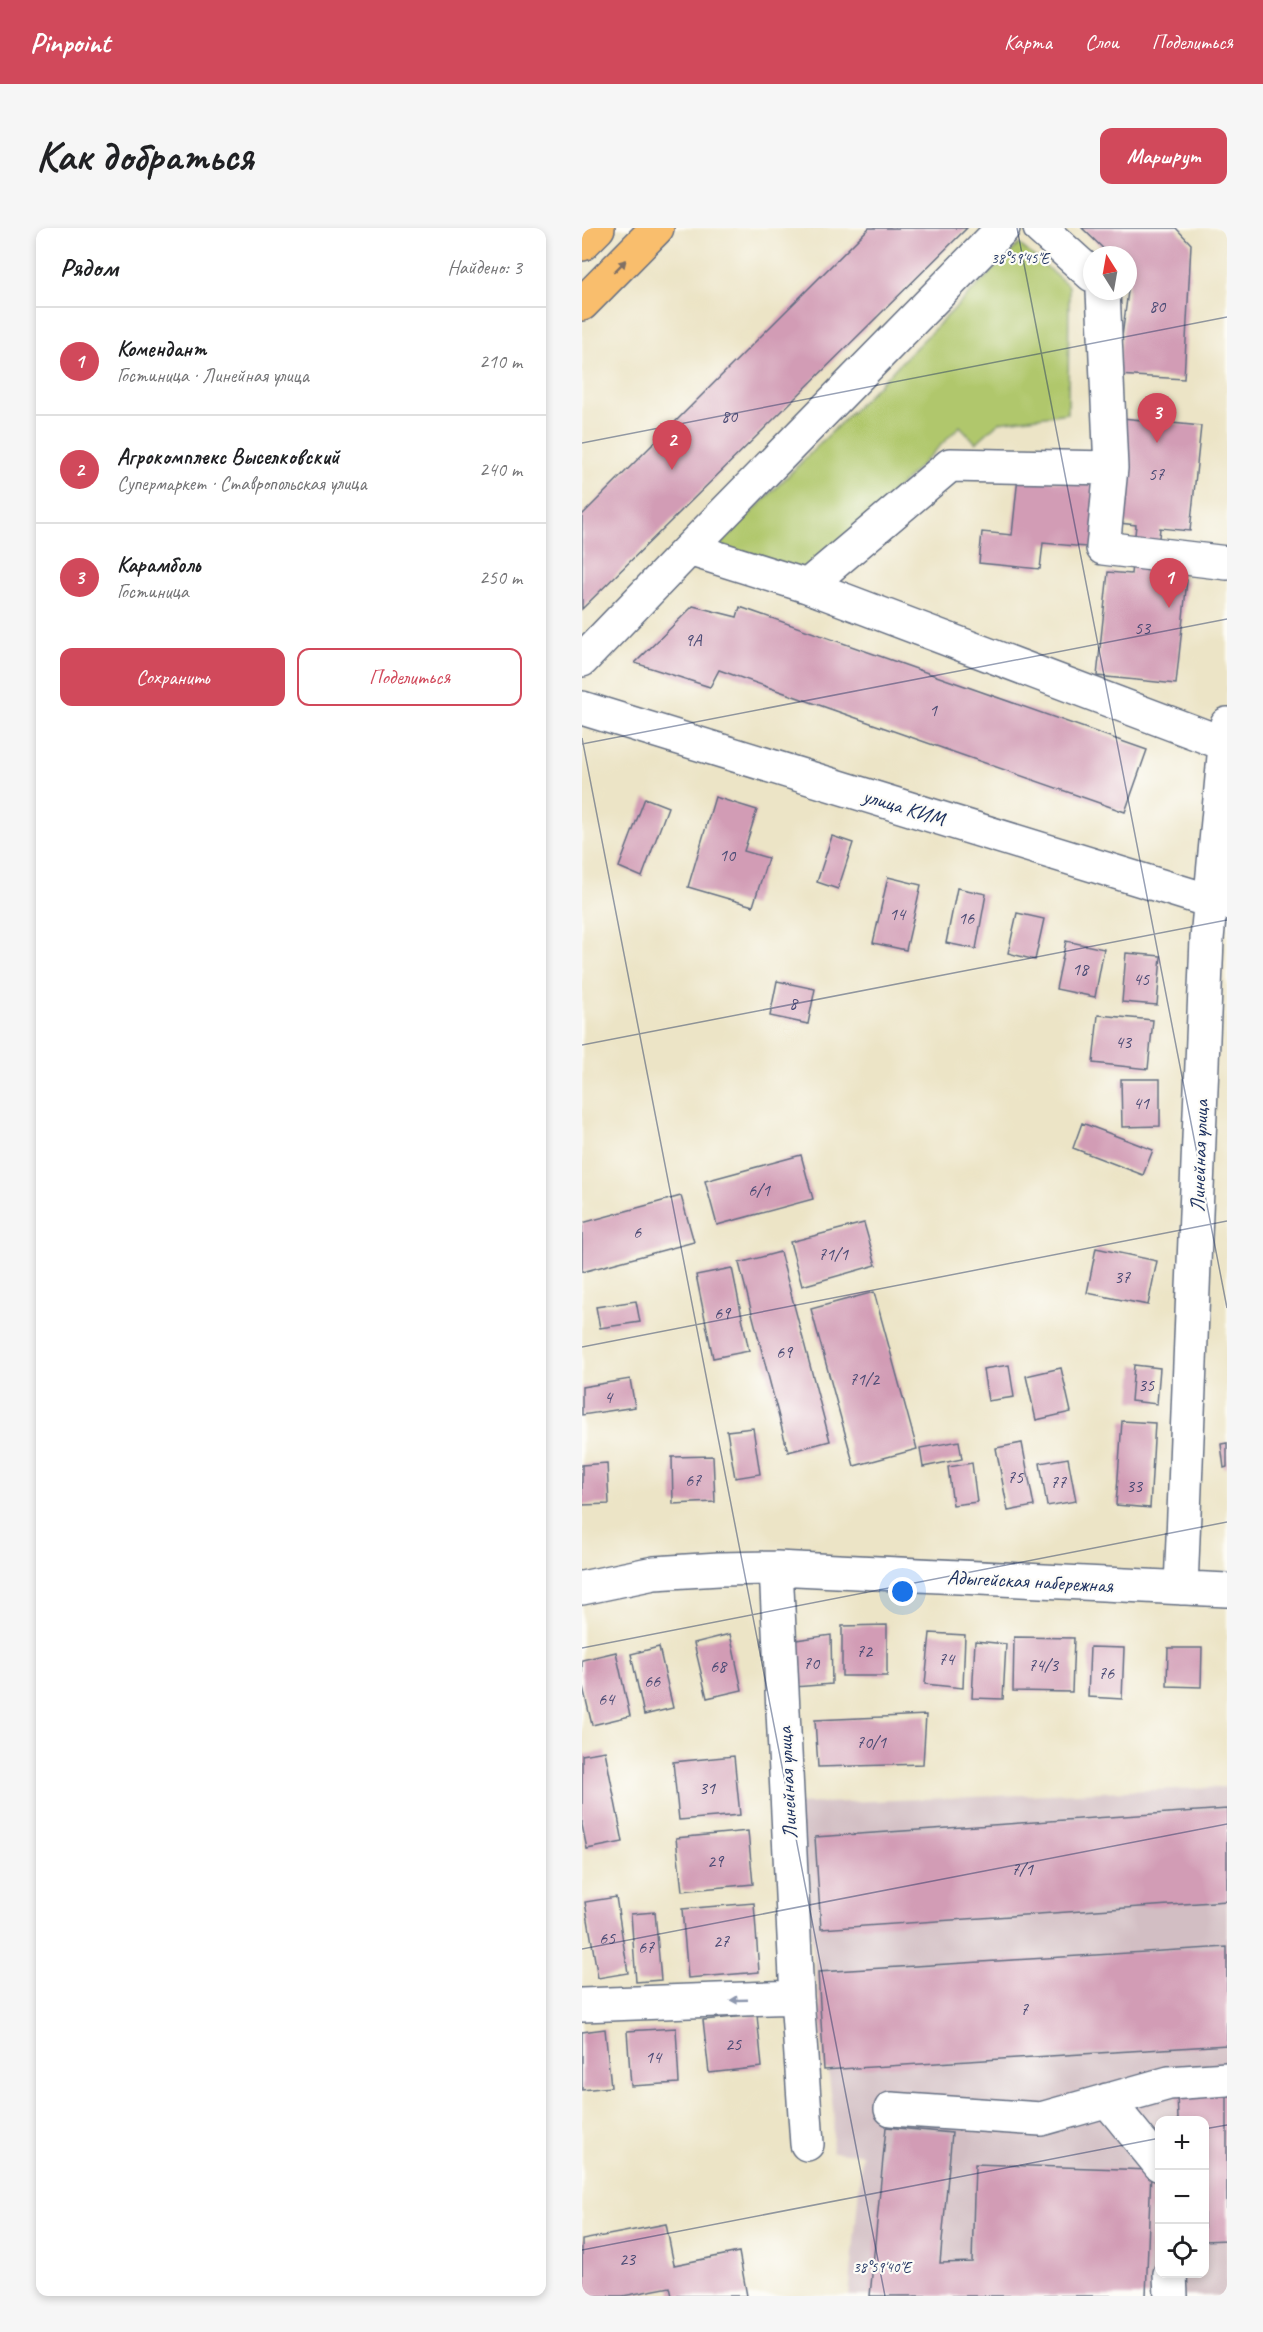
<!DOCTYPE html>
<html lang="ru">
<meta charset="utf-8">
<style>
body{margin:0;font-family:Caveat,sans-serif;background:#f6f6f6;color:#202124}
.controls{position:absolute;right:18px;bottom:18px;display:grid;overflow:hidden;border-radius:12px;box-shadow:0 3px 9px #0003}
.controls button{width:54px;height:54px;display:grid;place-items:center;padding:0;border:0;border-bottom:2px solid #e0e0e0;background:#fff;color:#202124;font:30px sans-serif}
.compass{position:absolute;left:501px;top:18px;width:54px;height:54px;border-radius:50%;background:#fff;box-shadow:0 3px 9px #0003;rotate:349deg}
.you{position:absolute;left:321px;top:1364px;width:21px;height:21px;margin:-15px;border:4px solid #fff;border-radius:50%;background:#1a73e8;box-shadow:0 0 0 9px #1a73e833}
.badge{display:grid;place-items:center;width:39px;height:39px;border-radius:50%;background:#d1495b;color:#fff;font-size:20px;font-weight:700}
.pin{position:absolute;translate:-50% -50px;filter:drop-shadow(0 2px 3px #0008)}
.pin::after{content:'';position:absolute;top:32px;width:21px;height:18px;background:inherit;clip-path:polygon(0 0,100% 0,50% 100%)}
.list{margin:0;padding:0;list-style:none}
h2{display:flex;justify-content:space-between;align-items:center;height:78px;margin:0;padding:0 24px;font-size:26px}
h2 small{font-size:20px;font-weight:400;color:#757577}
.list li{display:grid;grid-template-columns:39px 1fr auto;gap:18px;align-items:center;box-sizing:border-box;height:108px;padding:0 24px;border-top:2px solid #e0e0e0}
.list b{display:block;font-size:22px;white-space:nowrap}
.list p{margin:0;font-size:20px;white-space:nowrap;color:#757577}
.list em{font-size:20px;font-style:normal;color:#757577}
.actions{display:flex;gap:12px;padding:18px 24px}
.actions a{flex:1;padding:14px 0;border:2px solid #d1495b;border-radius:12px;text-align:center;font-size:21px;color:#d1495b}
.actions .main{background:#d1495b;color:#fff}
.icon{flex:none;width:33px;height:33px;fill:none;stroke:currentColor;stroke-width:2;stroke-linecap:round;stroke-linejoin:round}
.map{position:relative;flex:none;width:645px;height:2068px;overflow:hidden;border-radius:12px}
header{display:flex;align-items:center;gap:36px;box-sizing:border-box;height:84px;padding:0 30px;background:#d1495b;color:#fff}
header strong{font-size:28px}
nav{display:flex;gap:33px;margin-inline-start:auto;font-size:21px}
.intro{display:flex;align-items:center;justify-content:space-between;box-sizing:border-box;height:144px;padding:0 36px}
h1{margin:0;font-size:42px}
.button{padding:15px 27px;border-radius:12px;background:#d1495b;color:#fff;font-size:21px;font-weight:700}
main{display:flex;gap:36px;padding:0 36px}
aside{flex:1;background:#fff;border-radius:12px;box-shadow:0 3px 9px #0003}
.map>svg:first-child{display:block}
.industrial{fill:#d2bec3;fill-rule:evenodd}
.green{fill:#b0c76c;stroke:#667b65;stroke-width:1.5}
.building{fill:#d29cb5}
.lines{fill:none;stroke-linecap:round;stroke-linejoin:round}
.minor-casing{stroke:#646e82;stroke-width:36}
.major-casing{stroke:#646e82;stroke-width:36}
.minor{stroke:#fff;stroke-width:33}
.major{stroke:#f9be6d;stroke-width:33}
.oneway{fill:#7f6f65}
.oneway2{fill:#8d97ae}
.ticks{fill:none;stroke:#1b2f5e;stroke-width:1.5;stroke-opacity:0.45}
.labels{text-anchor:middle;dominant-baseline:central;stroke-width:4.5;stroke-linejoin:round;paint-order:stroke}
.number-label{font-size:18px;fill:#494a74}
.street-label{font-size:21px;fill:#1b2f5e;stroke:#fdfcf7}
.ticks-label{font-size:15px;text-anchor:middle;fill:#1b2f5e;stroke:#fdfcf7;stroke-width:4.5;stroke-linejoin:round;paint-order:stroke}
</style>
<header>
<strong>Pinpoint</strong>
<nav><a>Карта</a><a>Слои</a><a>Поделиться</a></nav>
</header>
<div class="intro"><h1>Как добраться</h1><a class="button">Маршрут</a></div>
<main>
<aside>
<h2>Рядом<small>Найдено: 3</small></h2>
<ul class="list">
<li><span class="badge">1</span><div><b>Комендант</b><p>Гостиница · Линейная улица</p></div><em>210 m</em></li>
<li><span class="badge">2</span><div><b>Агрокомплекс Выселковский</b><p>Супермаркет · Ставропольская улица</p></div><em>240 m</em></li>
<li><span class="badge">3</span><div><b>Карамболь</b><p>Гостиница</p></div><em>250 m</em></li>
</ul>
<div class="actions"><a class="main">Сохранить</a><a>Поделиться</a></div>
</aside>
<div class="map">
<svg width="645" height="2068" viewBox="0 0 645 2068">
<rect width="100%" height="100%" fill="#fdfcf7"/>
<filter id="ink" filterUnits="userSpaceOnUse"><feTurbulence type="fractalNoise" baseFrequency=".0167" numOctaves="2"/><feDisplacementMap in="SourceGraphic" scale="12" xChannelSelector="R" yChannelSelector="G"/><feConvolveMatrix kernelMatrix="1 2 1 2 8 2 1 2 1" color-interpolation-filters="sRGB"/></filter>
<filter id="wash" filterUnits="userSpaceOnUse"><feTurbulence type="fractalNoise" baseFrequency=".008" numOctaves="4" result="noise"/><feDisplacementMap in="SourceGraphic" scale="24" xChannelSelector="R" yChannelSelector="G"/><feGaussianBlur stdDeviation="1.35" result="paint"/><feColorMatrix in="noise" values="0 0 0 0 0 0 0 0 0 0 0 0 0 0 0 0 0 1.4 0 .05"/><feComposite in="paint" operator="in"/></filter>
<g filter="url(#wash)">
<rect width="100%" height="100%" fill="#ece4c6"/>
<path class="industrial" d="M645,1559V2068H267L280,1926L250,1924L252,1889L213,1576ZM578,1892H622V2046H578Z"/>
<path class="green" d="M437,16L487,58L486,185L417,194L394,215L378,198L224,351L136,318Z"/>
<g id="blocks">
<path class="building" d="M287,0H385L0,381V287Z
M500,0H594L609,16L602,151L535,147L546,63V27H528Z
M540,190L619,198L608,303L578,300L573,349L605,352L594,456L515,448L526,344L549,346L554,297L529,294Z
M436,249L522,258L515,320L461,315L458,341L397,335L400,304L430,307Z
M111,378L155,389L158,379L565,522L543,584L137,442L128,459L53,435Z
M133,569L175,582L162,623L186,630L171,678L106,659Z
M63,570L86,579L60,649L37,639Z
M250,608L271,615L256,661L235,654Z
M306,649L339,657L324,722L291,715Z
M375,660L404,666L394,721L364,715Z
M435,685L462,691L453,732L426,725Z
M484,713L522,721L513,769L474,761Z
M544,725L579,728L575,777L540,774Z
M195,753L233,761L226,796L188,788Z
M516,787L571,792L566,841L511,835Z
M539,851H578V898L540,899Z
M500,895L571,922L561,947L491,920Z
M219,927L231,971L135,997L123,953Z
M99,968L112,1014L0,1044V995Z
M282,995L294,1037L220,1058L208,1014Z
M514,1020L575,1033L566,1077L505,1065Z
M198,1024L248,1213L206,1224L157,1035Z
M150,1040L167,1123L131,1130L114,1047Z
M292,1064L335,1221L272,1238L229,1081Z
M54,1073L58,1094L18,1100L14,1079Z
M427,1137L432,1169L406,1173L401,1141Z
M552,1137L578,1140L575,1176L549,1173Z
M479,1140L489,1184L454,1192L444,1148Z
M48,1151L53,1179L0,1187V1159Z
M540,1193L573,1195L568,1280L534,1277Z
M171,1200L178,1246L153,1250L145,1203Z
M377,1213L380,1231L341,1239L338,1220Z
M440,1215L452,1278L426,1283L414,1220Z
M645,1215V1239L642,1240L639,1216Z
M131,1228L133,1274L91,1276L90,1229Z
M486,1230L494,1273L465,1278L458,1235Z
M25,1235L27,1276L0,1277V1237Z
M390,1235L395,1274L371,1277L366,1239Z
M305,1397V1448H260V1398Z
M348,1405L383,1407L381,1460L343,1456Z
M148,1406L160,1462L125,1470L112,1415Z
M249,1407L250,1456L212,1459L207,1413Z
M432,1409L492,1410L490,1464L431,1463Z
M393,1413L424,1416L421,1471L390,1470Z
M77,1419L91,1480L62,1487L49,1426Z
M508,1419L542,1420L540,1471L506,1469Z
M586,1420H620L619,1459L585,1458Z
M34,1424L48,1488L10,1497L0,1455V1432Z
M344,1487L341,1536L236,1539L233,1492Z
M23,1523L41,1614L5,1621L0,1597V1527Z
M152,1528L158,1587L97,1592L91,1534Z
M645,1581V1673L239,1701L233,1609Z
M166,1603L171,1656L100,1663L94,1610Z
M34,1669L46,1745L16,1750L3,1674Z
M172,1675L177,1744L106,1750L100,1681Z
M73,1684L79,1752L54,1754L49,1686Z
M645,1719V1817L242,1842L236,1744Z
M175,1787L180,1839L127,1845L121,1792Z
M94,1800L97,1855L49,1858L45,1803Z
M23,1801L29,1859L0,1862V1804Z
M645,1862V2012L622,2013V1892H596L595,1865Z
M304,1899L370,1905L358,2035L390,2034L393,1936L569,1942L564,2068H288Z
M84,1996L92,2037L157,2024L165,2068H90L88,2059L41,2068H0V2012Z"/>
</g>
</g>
<g filter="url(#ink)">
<use href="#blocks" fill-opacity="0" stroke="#646e82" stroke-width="1.5"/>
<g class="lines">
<defs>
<path id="minor" d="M458,0L510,47
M529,240L521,320L645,335
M107,321L421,0
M225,358L368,237L529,240L521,63
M0,432L107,321L225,358L643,516
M0,480L628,673L645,675
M194,1340L215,1769L225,1916
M0,1360L72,1345L137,1341L194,1340L645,1362
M599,1360L625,711L645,496
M0,1777L215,1769
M525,1872L578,1937
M309,1881L459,1891L587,1855L645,1851
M588,2046L589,2068"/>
<path id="major" d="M0,16L16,0
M0,76L75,0"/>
</defs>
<use href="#minor" class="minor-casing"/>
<use href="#major" class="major-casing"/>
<use href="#minor" class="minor"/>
<use href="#major" class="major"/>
</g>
<defs><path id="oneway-solid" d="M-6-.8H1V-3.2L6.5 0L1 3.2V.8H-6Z" transform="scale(1.5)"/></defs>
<use class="oneway" href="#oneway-solid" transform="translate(38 38) rotate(-45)"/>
<use class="oneway2" href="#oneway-solid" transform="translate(157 1772) rotate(178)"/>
</g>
<path class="ticks" d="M435,0L645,1080M0,215L645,89M0,510L303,2068M0,516L645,391M0,817L645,692M0,1119L645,993M0,1420L645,1294M0,1721L645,1596M622,1901L645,1897M0,2022L578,1910"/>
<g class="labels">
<g class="number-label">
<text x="575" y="78">80</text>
<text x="147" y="188">80</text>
<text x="574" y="246">57</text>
<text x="560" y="400">53</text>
<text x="111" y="412">9А</text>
<text x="351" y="482">1</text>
<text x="145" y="627">10</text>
<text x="315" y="686">14</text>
<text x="384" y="690">16</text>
<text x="498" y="741">18</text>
<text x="559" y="751">45</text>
<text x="211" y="775">8</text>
<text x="541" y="814">43</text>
<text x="559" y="875">41</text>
<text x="177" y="962">6/1</text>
<text x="55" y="1004">6</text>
<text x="251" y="1026">71/1</text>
<text x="540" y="1049">37</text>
<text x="140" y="1085">69</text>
<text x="202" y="1124">69</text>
<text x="282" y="1151">71/2</text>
<text x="564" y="1157">35</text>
<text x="26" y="1169">4</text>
<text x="433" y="1249">75</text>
<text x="111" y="1252">67</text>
<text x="476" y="1254">77</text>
<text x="552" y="1258">33</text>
<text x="282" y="1423">72</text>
<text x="364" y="1431">74</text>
<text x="229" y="1435">70</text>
<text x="461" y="1437">74/3</text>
<text x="136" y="1438">68</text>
<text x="524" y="1445">76</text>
<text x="70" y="1453">66</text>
<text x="24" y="1471">64</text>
<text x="289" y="1514">70/1</text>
<text x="125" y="1560">31</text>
<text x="133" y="1633">29</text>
<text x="440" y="1641">7/1</text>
<text x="25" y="1710">65</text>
<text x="139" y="1713">27</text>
<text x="64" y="1719">67</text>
<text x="442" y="1781">7</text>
<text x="151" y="1816">25</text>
<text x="71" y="1829">14</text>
<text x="45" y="2031">23</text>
</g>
<g class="street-label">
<text transform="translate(322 579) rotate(17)">улица КИМ</text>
<text transform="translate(617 928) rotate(-88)">Линейная улица</text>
<text transform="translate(448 1353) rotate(3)">Адыгейская набережная</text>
<text transform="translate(205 1555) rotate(-93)">Линейная улица</text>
</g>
</g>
<g class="ticks-label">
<text x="438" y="35">38°59'45"E</text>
<text x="300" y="2044">38°59'40"E</text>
</g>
</svg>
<div class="controls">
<button>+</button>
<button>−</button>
<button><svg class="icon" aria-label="locate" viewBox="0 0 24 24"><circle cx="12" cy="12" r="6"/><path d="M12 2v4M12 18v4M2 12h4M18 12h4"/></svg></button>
</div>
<svg class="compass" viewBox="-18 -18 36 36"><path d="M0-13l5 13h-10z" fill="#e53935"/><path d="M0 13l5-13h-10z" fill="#757577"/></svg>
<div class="you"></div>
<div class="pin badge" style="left:587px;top:380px">1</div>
<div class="pin badge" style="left:90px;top:242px">2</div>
<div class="pin badge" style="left:575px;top:215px">3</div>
</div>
</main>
